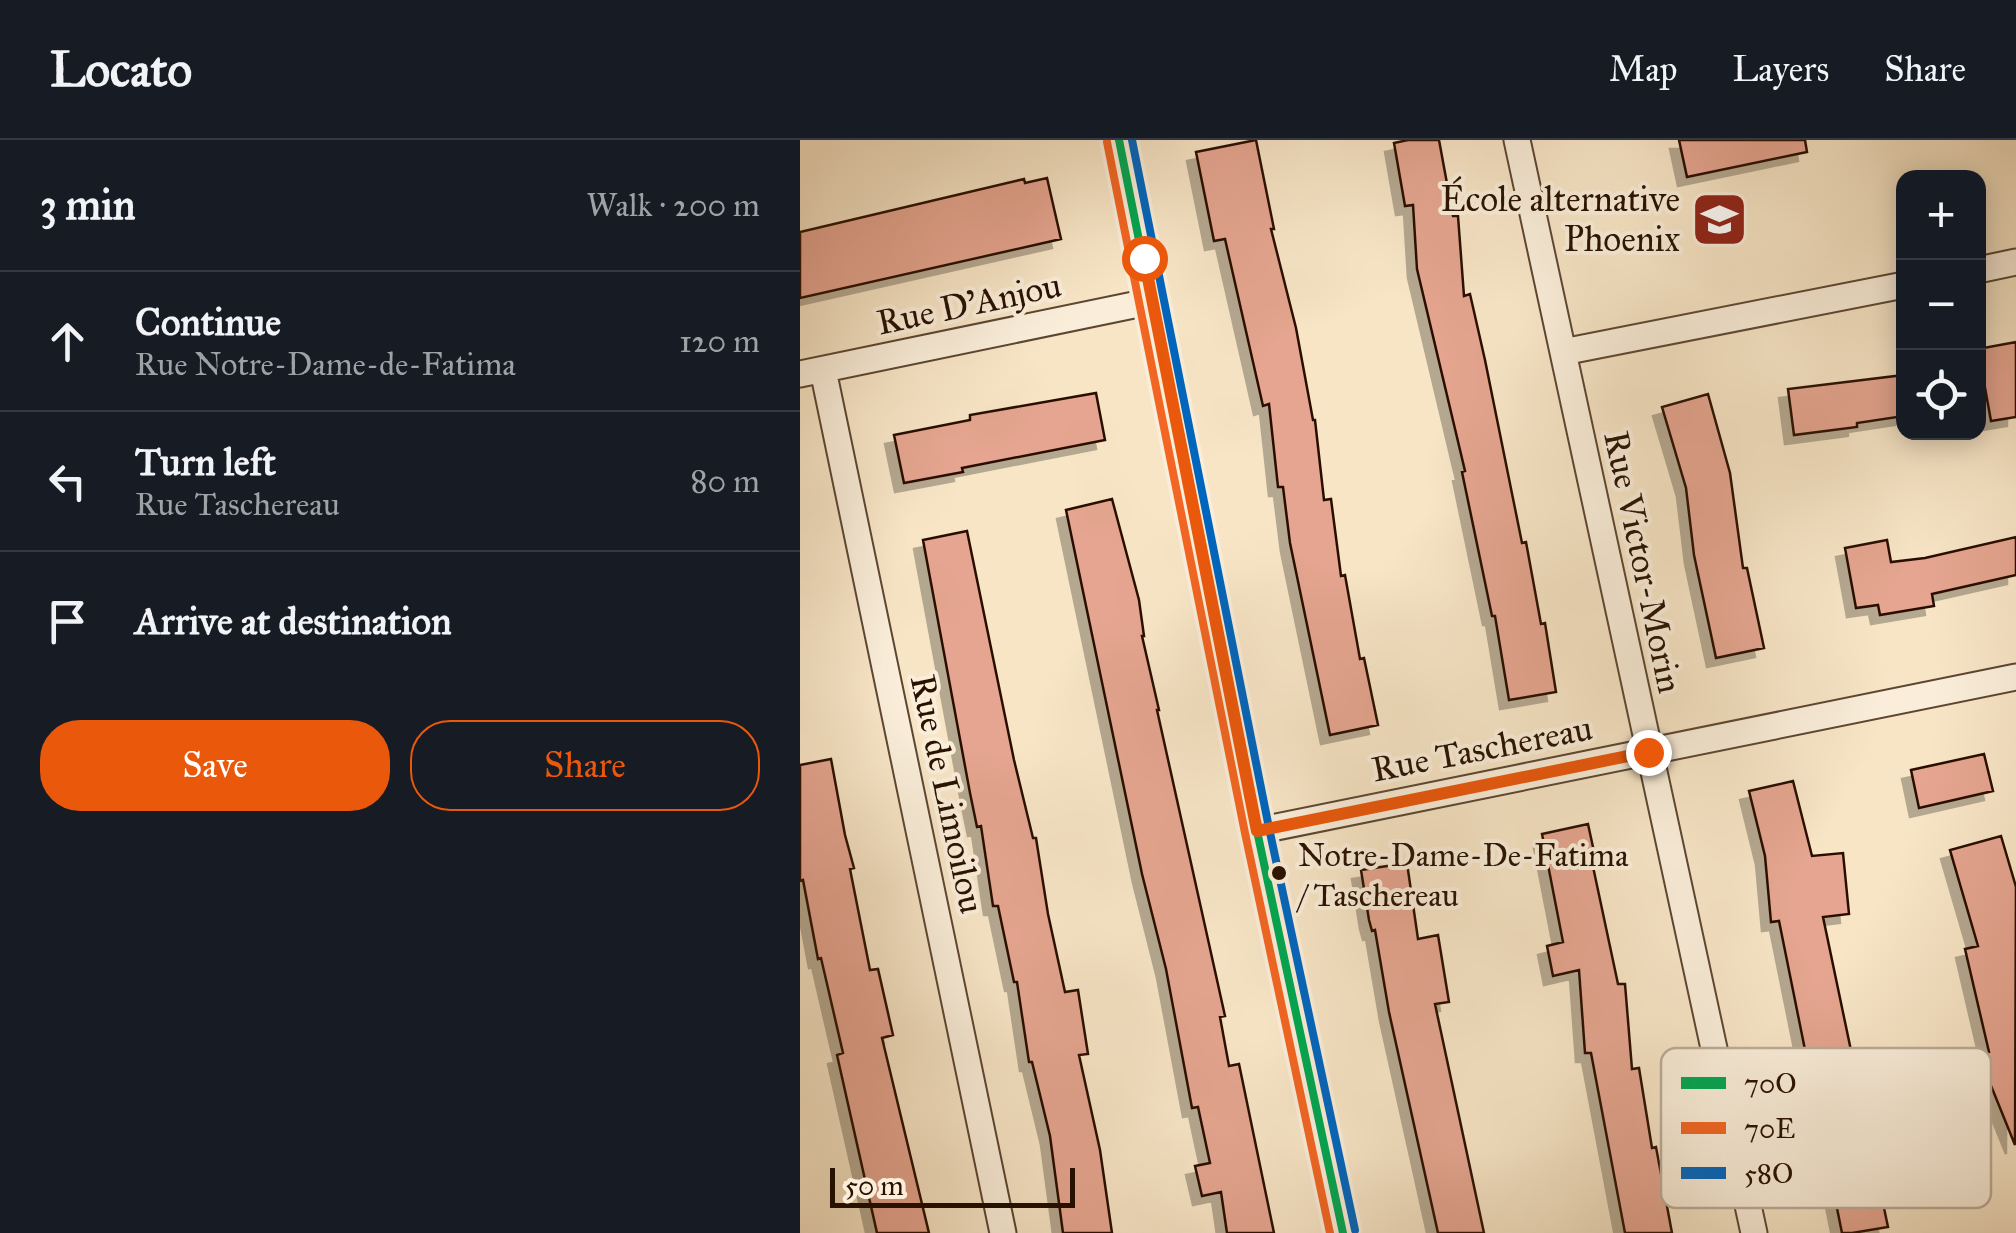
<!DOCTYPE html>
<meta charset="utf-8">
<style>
body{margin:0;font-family:"IM FELL Great Primer",serif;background:#20242c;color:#f1f3f6}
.controls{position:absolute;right:30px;top:30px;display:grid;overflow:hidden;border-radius:20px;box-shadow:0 5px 25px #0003}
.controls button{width:90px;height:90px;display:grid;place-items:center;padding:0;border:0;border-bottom:2px solid #363941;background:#171b24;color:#f1f3f6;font:50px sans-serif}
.scale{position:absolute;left:30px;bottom:25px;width:245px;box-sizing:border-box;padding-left:10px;border:5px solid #291100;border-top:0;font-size:28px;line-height:35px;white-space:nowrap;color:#291100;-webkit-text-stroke:8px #faeeda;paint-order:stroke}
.stop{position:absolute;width:30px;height:30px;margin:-22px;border:8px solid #ea580c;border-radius:50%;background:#fff}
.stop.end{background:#ea580c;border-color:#fff;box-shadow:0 2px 10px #0008}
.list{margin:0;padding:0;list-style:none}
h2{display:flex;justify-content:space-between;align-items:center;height:130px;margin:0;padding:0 40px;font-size:42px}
h2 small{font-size:32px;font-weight:400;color:#9ea1a6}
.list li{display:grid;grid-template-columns:65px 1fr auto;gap:30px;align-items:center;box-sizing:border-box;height:140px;padding:0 40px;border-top:2px solid #363941}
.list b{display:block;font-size:38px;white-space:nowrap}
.list p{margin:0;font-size:32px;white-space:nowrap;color:#9ea1a6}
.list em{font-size:32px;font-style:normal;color:#9ea1a6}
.actions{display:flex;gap:20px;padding:30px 40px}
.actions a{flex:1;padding:22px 0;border:2px solid #ea580c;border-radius:40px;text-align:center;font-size:35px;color:#ea580c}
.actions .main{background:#ea580c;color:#fff}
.icon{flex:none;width:55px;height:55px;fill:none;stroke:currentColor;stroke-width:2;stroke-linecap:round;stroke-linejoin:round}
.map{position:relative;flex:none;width:1216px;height:1093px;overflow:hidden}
header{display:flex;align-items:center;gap:60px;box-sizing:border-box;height:140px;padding:0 50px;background:#171b24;border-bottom:2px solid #363941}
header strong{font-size:48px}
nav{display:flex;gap:55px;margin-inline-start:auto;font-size:35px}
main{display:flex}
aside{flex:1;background:#171b24}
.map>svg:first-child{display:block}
.building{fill:#e5a590;stroke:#291100;stroke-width:2.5;filter:url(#shadow)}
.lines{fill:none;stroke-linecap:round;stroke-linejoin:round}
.minor-casing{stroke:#5c4632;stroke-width:29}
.minor{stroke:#faeeda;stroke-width:25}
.bus-1-casing{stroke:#faeeda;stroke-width:15}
.bus-2-casing{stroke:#faeeda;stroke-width:15}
.bus-3-casing{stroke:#faeeda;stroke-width:15}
.bus-1{stroke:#00a651;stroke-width:8}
.bus-2{stroke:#f26522;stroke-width:8}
.bus-3{stroke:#0065bd;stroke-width:8}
.route{stroke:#ea580c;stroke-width:12}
.bus-dot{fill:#291100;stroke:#faeeda;stroke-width:4}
.labels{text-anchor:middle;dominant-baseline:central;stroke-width:8;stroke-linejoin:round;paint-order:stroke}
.bus-label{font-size:32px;fill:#291100;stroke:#faeeda;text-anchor:start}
.poi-label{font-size:35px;fill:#291100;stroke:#faeeda;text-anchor:end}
.street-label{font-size:35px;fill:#291100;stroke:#faeeda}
.key{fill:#faeeda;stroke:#bbac99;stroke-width:2.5}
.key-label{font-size:28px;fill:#291100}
</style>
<header>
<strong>Locato</strong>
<nav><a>Map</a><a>Layers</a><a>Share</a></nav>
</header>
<main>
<aside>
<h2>3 min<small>Walk · 200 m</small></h2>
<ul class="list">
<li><svg class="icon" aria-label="ahead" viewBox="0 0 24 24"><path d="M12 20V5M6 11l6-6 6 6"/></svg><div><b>Continue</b><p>Rue Notre-Dame-de-Fatima</p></div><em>120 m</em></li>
<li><svg class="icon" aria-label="left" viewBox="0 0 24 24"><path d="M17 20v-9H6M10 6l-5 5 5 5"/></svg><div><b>Turn left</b><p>Rue Taschereau</p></div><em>80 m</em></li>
<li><svg class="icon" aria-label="arrive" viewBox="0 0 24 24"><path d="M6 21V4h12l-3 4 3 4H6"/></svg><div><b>Arrive at destination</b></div></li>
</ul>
<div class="actions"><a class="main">Save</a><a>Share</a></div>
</aside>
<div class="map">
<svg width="1216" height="1093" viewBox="0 0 1216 1093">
<defs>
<filter id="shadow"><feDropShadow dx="-9" dy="9" stdDeviation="0" flood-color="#0004"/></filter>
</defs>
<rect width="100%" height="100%" fill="#f7e5c6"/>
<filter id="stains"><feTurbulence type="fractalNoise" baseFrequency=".002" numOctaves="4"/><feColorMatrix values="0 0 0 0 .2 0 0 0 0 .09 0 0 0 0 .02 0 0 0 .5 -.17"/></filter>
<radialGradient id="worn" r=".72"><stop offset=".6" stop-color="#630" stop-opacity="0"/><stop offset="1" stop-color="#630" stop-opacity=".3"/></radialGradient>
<path class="building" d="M456,0L474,89H471L496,188L513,280H515L524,360L531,359L541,436L545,435L560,519L564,518L578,585L530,595L490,403L483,347H478L469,264L463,266L425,99L414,101L396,12Z
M608,0H639L653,76H658L664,156L670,154L685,220L722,403L726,402L741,484L745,483L756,552L709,560L695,476H692L662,332L665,331L617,129L613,65L605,66L594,3Z
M879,0H1005L1007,12L887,37Z
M247,38L261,99L0,158V92L224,39L225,43Z
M1216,202V277L1191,281L1178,209Z
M1104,235V276L1057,283V287L994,295L988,249Z
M296,253L305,300L162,328L163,332L104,343L94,295L170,280V275Z
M908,254L930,333L943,428H947L964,508L916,518L894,415L886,348L862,267Z
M312,359L339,460L344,496H342L359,570H357L425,876L420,877L429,926L439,924L474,1093H427L421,1052L402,1056L395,1026L410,1023L398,967L392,968L366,829L342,734L266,370Z
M167,391L214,620L233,698H236L248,774L265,852L278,850L288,914L279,915L300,1010L312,1093H263L250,996L232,922H229L217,842H214L198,766H193L181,686L177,687L170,653L123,400Z
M1216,397V435L1132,454L1134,466L1080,475L1078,465L1056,468L1045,408L1087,400L1091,422L1125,418Z
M1184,614L1193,651L1119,668L1111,630Z
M31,619L45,695L54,728L50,729L70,830L78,829L93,895L82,898L129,1093H77L37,915L43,913L21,818L18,819L3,740L0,741V625Z
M993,641L1012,716L1043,713L1049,774L1023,777L1088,1087L1052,1093H1042L979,781L971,782L965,716L949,651Z
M788,684L796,721L792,722L818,844H825L832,929L839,928L852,1008L856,1007L872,1093H825L791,913H785L779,830L753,836L747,806L763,802L742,694Z
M1201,696L1216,747L1215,1005L1179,916L1189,912L1165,809L1178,806L1150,710Z
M607,723L618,799L638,795L649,862L635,864L684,1093H638L589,872L575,790L572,791L569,780L561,730Z"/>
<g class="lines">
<defs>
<path id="minor" d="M319,0L457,691L543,1093
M717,0L954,1093
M1178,130L1216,122
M763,212L1104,145
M23,230L203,1093
M0,234L353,161
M457,691L1216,537"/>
</defs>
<use href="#minor" class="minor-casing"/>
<use href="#minor" class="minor"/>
<defs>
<path id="bus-1" d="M319,0L457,691L543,1093"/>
<path id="bus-2" d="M307,2L445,693L530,1093"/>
<path id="bus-3" d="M332,0L469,688L555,1090"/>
</defs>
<use href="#bus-1" class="bus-1-casing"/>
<use href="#bus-2" class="bus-2-casing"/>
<use href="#bus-3" class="bus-3-casing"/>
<use href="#bus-1" class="bus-1"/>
<use href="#bus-2" class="bus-2"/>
<use href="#bus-3" class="bus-3"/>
</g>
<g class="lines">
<path class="route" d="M344,118L457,691L848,612"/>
</g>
<defs>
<symbol id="school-square" viewBox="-11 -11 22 22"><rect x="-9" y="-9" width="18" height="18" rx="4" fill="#8f2418" stroke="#faeeda"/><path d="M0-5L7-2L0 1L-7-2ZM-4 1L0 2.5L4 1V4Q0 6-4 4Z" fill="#fff"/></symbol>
</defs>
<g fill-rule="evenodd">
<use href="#school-square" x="888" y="48" width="63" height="63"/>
</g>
<circle class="bus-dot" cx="479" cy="733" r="9"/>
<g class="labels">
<g class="bus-label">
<text x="498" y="715">Notre-Dame-De-Fatima<tspan x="498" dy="40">/ Taschereau</tspan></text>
</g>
<g class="poi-label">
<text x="880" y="59">École alternative<tspan x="880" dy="40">Phoenix</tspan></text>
</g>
<g class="street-label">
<text transform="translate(169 164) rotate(-12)">Rue D'Anjou</text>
<text transform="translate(843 422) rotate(78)">Rue Victor-Morin</text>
<text transform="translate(682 609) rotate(-11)">Rue Taschereau</text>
<text transform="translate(147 654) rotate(78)">Rue de Limoilou</text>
</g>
</g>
<rect x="861" y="908" width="330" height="160" rx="15" class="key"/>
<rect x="881" y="937" width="45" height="12" fill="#00a651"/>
<rect x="881" y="982" width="45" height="12" fill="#f26522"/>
<rect x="881" y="1027" width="45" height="12" fill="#0065bd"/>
<g class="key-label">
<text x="944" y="953">70O</text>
<text x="944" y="998">70E</text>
<text x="944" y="1043">58O</text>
</g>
<rect width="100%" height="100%" filter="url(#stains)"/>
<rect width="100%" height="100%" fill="url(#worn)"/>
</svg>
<div class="controls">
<button>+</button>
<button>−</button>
<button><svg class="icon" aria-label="locate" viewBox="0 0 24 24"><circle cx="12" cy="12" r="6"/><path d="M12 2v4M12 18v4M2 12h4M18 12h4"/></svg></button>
</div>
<div class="scale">50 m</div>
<div class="stop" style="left:344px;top:118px"></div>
<div class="stop end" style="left:848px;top:612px"></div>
</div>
</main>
